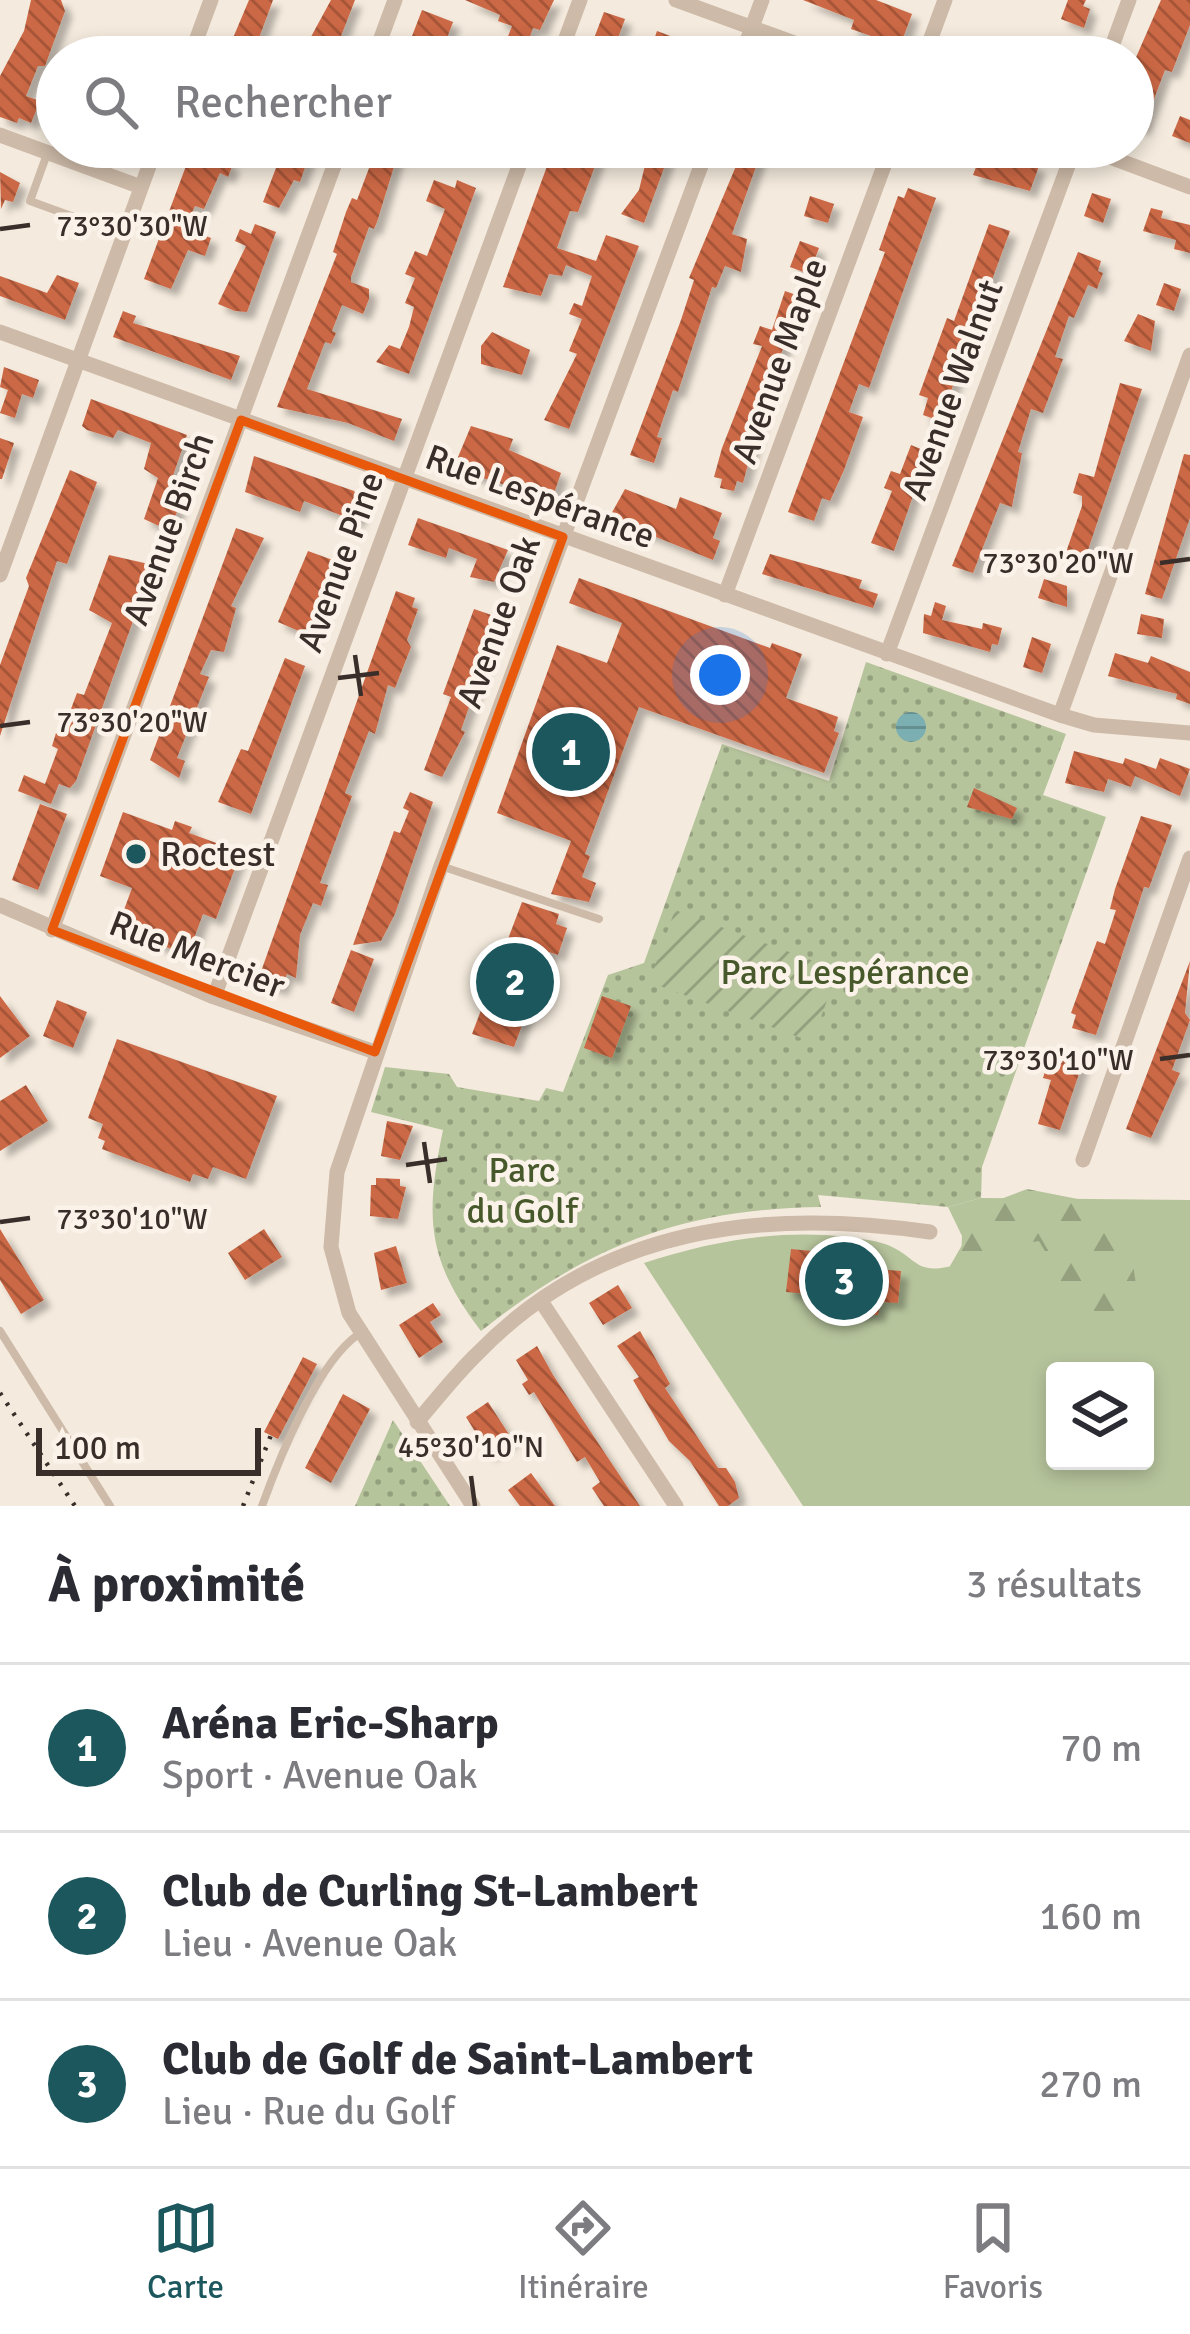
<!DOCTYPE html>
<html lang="fr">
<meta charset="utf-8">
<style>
body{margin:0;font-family:Signika,sans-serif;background:#f7f7f7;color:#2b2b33}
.controls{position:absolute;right:36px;bottom:36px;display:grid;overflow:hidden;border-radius:12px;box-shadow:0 6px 18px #0003}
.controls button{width:108px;height:108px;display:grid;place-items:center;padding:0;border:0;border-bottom:3px solid #e1e1e2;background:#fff;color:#2b2b33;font:60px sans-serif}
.scale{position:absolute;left:36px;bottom:30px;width:225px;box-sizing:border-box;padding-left:12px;border:6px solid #392e29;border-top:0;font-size:33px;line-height:42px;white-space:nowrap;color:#392e29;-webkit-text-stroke:9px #fbf3ea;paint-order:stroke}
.you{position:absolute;left:720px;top:675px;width:42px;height:42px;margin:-30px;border:9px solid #fff;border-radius:50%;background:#1a73e8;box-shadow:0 0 0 18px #1a73e833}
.badge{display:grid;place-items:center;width:78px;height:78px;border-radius:50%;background:#1c575d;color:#fff;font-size:39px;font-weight:700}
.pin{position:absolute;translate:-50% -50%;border:6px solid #fff;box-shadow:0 3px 12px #0006}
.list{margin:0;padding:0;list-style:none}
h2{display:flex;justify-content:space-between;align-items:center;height:156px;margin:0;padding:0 48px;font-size:51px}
h2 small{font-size:39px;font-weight:400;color:#7c7c81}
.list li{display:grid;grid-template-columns:78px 1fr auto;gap:36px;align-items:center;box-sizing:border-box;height:168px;padding:0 48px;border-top:3px solid #e1e1e2}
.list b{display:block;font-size:45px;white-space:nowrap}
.list p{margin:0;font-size:39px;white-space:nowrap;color:#7c7c81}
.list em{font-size:39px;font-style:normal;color:#7c7c81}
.icon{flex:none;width:66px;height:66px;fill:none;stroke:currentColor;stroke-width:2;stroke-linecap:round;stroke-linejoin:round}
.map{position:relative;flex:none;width:1190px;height:1506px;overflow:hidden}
.search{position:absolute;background:#fff;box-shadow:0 6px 18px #0003;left:36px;right:36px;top:36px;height:132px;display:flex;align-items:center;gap:30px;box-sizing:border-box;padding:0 42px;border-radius:66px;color:#7c7c81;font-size:45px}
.sheet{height:660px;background:#fff}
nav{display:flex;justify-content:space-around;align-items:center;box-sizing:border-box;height:168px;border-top:3px solid #e1e1e2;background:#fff;font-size:33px;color:#7c7c81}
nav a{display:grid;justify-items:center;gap:6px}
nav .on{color:#1c575d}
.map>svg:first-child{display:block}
.grass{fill:#b6c49c;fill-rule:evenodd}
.forest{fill:url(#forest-firs)}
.park{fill:url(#park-dots)}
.garden{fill:url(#garden-furrows)}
.water{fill:url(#water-rules)}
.building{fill:url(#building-back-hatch);filter:url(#shadow)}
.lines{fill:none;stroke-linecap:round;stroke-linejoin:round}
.lane{stroke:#cdbaa8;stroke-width:8}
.street{stroke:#cdbaa8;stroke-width:15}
.rail{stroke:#392e29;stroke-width:4.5;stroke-dasharray:3 9;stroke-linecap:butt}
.marked{fill:none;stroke:#e8590c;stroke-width:9;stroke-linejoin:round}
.ticks{fill:none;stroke:#392e29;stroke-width:4.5}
.poi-dot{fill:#1c575d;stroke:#fbf3ea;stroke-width:4.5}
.labels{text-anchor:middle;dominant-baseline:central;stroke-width:9;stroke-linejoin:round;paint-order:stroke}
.street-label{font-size:36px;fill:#392e29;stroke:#fbf3ea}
.poi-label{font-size:36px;fill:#392e29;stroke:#fbf3ea;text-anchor:start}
.park-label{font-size:36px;fill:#47592b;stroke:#fbf3ea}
.ticks-label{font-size:30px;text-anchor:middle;fill:#392e29;stroke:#fbf3ea;stroke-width:9;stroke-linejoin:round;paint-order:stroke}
</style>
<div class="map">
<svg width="1190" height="1506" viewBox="0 0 1190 1506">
<defs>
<pattern id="forest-firs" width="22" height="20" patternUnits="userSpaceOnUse" patternTransform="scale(3)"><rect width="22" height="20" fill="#b6c49c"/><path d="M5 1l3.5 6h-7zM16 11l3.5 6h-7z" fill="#95a07f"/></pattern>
<pattern id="park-dots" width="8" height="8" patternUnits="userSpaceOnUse" patternTransform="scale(3)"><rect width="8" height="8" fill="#b6c49c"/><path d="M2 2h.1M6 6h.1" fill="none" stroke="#95a07f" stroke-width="1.8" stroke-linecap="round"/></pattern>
<pattern id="garden-furrows" width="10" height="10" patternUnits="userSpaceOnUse" patternTransform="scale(3)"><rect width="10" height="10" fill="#b6c49c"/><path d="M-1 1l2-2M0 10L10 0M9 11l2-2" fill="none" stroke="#95a07f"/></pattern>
<pattern id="water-rules" width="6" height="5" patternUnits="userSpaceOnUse" patternTransform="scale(3)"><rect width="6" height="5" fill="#7bafb2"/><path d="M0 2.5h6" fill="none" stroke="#668f91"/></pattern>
<pattern id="building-back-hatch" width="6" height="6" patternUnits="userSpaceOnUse" patternTransform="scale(3)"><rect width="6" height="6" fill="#cb6744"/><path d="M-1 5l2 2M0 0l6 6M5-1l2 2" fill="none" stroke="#a65539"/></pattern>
<filter id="shadow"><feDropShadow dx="7" dy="7" stdDeviation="3" flood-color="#0004"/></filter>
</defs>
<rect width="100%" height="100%" fill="#f4eadd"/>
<path class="grass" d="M981,1198L1190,1200V1506H803L644,1263C711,1241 778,1229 848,1237C859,1239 874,1240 885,1244C919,1256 913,1279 961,1263L962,1236L948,1207ZM1055,1371H1145V1461H1055Z"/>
<path class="forest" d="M1027,1189L1088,1201L1127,1227L1138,1297L1112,1356L1059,1313L1058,1274L1039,1241L1009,1246L1002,1268L960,1296L950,1266L985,1205Z"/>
<path class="park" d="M866,662L1066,734L1043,795L1106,817L982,1167L981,1198L948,1207L818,1195L821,1207C681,1209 590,1245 481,1331C426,1259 425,1217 443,1130L371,1112L385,1067L449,1074L457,1087L539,1101L546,1088L563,1092L608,975L644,963L722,744L829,781Z
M393,1420L450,1506H355Z"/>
<path class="garden" d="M675,910L838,970L812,1042L649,982Z"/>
<path class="water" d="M896 727a15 15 0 1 1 30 0a15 15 0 1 1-30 0Z"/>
<path class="building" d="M31,0H61L65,11L45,66H38L26,96L40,101L31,123L19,118L17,123L0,117V76L24,31Z
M249,0H273L252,57H225Z
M331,0H355L333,57H300Z
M465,0H554L540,30L533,28L523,57H500L512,26L498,21L500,15Z
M803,0H876L912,14L900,46L851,29L854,20Z
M1068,0H1086L1083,6L1090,9L1084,28L1061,19Z
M1161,0H1190V25L1172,72L1165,70L1143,128L1133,125V86L1141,65L1134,62Z
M422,10L453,22L440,57H404Z
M604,12L625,19L614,49L593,41Z
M657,31L697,46L700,40L717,46L714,53L722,57H648Z
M961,38L995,50L998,43L1034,57H955Z
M1180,116L1190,120V143L1172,136Z
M193,147H230L225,161L233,164L228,177L220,173L204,209L195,206L185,228L211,238L205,256L188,250L171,289L144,279Z
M284,147H312L300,182L294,180L279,208L263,202Z
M377,147H400L377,222L374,229L369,227L351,277V282L369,289V299L363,314L342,305L332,331L336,333L331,344L325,342L307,389L402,419L394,441L348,423L277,407L337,254L333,252L346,212L352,198L357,200Z
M554,147H602L578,212L570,211L557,248L596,261L606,235L639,246L569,429L544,420L577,354L569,351L582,319L569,314L574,303L582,306L592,276L566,265L562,276L549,274L541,296L503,287Z
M744,147H763L732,234L747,239L741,272L725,266L716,288L712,287L678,392L673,390L657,437L662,438L654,463L630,455L681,320L694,280L689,278Z
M993,150L1039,166L1030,191L973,175L982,151L992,154Z
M648,153L668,157L644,223L621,214L639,190Z
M0,172L20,183L13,202L5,200L1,209Z
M434,180L455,188L457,180L476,188L409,374L376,362L389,345L400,349L409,327L414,307L405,303L415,278L405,274L415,251L427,256L445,209L426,201Z
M908,188L936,198L869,388L859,384L849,412L863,417L844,470L830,501L822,498L814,521L788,512L885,252L879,250L898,196L904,198Z
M1092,193L1111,199L1103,223L1084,216Z
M810,196L834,204L828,223L804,216Z
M1151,208L1163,211L1161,218L1190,225V253L1174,249L1176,240L1143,231Z
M255,224L276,232L247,312L235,311L218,304L246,246L235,241L240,229L251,234Z
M989,224L1010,231L940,421L923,415L928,398L919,395L947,318L954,321Z
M800,241L819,248L809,274L790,267Z
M1078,252L1101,261L1098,271L1103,273L1097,289L1088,285L1074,318L1069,316L1055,357L1063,359L1043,413L1031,409L1018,452L1022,453L1012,507L1000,503L973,573L952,566Z
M57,275L79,283L65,320L0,296V276L47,293Z
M1164,283L1181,289L1174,311L1156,305Z
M785,291L802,297L766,395L743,483L737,481L734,491L720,488L722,479L714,477L722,448L762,346L753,344L760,326L772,330Z
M123,311L136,316L133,323L240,356L231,380L113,337Z
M1138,314L1155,321L1151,351L1124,341Z
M492,332L530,350L522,375L481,364V346Z
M4,367L39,380L33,398L22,394L15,418L0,413L8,390L0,387Z
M1120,383L1142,389L1083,565L1064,558L1082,506V496L1073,493L1079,473L1094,477Z
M91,399L187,435L165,499L179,506L170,531L144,519L158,478L144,469L151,443L118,430L113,438L87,430L82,426Z
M471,426L513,439L509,450L561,473L552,499L453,469Z
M0,438L14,443L2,479H0Z
M911,445L928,452L894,551L871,543L892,491L884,488L891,471L900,474Z
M1184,454L1190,455V518L1162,599L1145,594Z
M254,456L354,491L364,503L359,517L356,521L304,501L300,512L245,492Z
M70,470L97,482L67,564L57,561L0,736V665L29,586L26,578Z
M625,489L676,509L680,497L722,513L713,538L720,541L713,560L609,518Z
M418,518L508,550L494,582L470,577L477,559L449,548L446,558L408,545Z
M236,528L264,538L231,606L236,608L224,652L211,650L200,674L209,677L177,758L185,761L179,778L150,760Z
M308,551L338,562L310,636L278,622Z
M770,554L862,580L859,588L878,594L873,608L762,574Z
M109,555L153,565L76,781L70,788L59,784L51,804L18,791L24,775L45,784L58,749L52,746L56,733L61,735L77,693L84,695L112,623L89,610Z
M579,578L770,648L772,643L802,654L786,698L838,717L834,731L839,733L824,773L639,707L585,854L590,856L582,877L596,883L589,902L551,894L571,841L497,813L557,645L607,663L622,623L569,603Z
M1044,579L1067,586V607L1038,598Z
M396,591L415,598L412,607L418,609L407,640L411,647L395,688L388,685L375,734L369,731L345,793L352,796L320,883L328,885L321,906L313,903L300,935L296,978L287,974L281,989L258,980Z
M935,602L946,606L942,620L982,629L983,623L1002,628L998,645L992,644L990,652L923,633L924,614L931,616Z
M474,609L500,618L461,730L465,732L442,777L424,770L451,697L443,694Z
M1141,614L1164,619L1162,638L1137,634Z
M1032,637L1051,644L1042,673L1023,667Z
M1115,653L1148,663L1151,656L1190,672V704L1176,699L1177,694L1108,676Z
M285,658L305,666L251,814L218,802L241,749L248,751Z
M1074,751L1123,764L1125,758L1156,769L1160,758L1190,769L1180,796L1135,776L1131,787L1108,779L1104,792L1065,783Z
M974,788L1017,808L1012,819L967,807Z
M410,792L433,802L395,914L381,941L353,945L394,831L400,833L409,811L403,808Z
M40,804L67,814L38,890L12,880Z
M123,812L172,830L175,821L192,827L189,833L241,852L216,919L203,914L188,955L117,929L132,888L100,876Z
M1141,816L1172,825L1149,888L1144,887L1096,1035L1072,1028L1076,1015L1071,1013L1097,941L1105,944L1116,910L1110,909L1115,889Z
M522,902L559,914L556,924L567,928L558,955L549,952L514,1047L472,1034Z
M351,950L374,959L354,1012L331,1003Z
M1190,961L1185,1013L1190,1020L1172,1070L1180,1073L1151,1138L1126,1129Z
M0,996L30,1036L0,1058Z
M602,996L631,1006L612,1058L584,1048Z
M57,1000L87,1012L73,1048L43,1036Z
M117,1039L277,1096L246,1179L213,1167L208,1179L193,1174L190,1182L102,1149L105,1141L98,1138L103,1124L88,1118Z
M1066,1050L1085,1056L1060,1130L1038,1124L1051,1080L1043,1078L1049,1059L1062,1063Z
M26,1085L48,1121L0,1151V1101Z
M387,1121L413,1126L400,1160L381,1156Z
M376,1178L400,1179V1186L406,1187L398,1219L370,1216L371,1185H376Z
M0,1229L44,1300L21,1314L0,1280Z
M264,1229L282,1257L245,1280L228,1253Z
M396,1246L407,1283L381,1290L374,1253Z
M791,1249L852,1255L850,1267L901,1271L898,1303L881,1302L878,1315L828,1310L829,1296L786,1292Z
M618,1285L632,1308L603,1325L589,1303Z
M433,1303L441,1315L430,1322L443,1342L419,1358L399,1325Z
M640,1331L670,1384L665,1388L718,1468H726L735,1482L739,1498L728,1506H719L690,1461L669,1441L633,1380L639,1377L617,1346Z
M537,1346L553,1375L640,1506H604L592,1488L600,1482L585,1457L577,1462L534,1392L529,1395L522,1384L528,1380L516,1360Z
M303,1357L317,1364L278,1439L264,1432Z
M343,1394L370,1409L331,1483L305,1468Z
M488,1402L512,1439L489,1454L466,1417Z
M531,1473L555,1506H520L508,1490Z"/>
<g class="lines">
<path class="lane" d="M47,154L30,201L121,234
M441,866L599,919
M0,1331L110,1506
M262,1506C279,1459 318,1361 359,1334"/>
<path class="street" d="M676,0L833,57
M190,57L211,0
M374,57L395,0
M559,57L580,0
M741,57L762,0
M924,57L945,0
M1108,57L1129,0
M0,135L141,187
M1083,147L1190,187
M0,332L1060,715L1094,725L1190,733
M0,575L156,147
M725,595L891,147
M887,654L1075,147
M1060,715L1190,355
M0,905L214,997L375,1052
M52,930L341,147
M214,997L526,147
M1083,1160L1190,858
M541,1301L676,1506
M417,1422C437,1399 456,1374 478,1353C601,1226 764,1208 930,1232
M473,1506L349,1313L331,1247L337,1172L441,866L708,147"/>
<path class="rail" d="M0,1393L75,1506
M243,1506L271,1435"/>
</g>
<path class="marked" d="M241,420L563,537L375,1052L52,930Z"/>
<path class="ticks" d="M0,229L30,225M1160,563L1190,559M355,655L361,696M338,678L379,673M0,726L30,722M1160,1059L1190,1055M424,1142L430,1183M406,1165L447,1159M0,1222L30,1218M471,1476L475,1506"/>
<circle class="poi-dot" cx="136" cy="854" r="12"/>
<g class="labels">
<g class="street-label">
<text transform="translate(780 361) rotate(-70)">Avenue Maple</text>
<text transform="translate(953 390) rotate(-70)">Avenue Walnut</text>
<text transform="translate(540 497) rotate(20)">Rue Lespérance</text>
<text transform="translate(169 529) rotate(-70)">Avenue Birch</text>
<text transform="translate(341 562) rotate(-70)">Avenue Pine</text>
<text transform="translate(499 622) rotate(-70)">Avenue Oak</text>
<text transform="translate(197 955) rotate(21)">Rue Mercier</text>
</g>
<g class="poi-label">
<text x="160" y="854">Roctest</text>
</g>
<g class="park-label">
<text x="845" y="972">Parc Lespérance</text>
<text x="522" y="1170">Parc<tspan x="522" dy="41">du Golf</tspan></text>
</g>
</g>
<g class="ticks-label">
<text x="132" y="236">73°30'30"W</text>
<text x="1058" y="573">73°30'20"W</text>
<text x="132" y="732">73°30'20"W</text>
<text x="1058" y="1070">73°30'10"W</text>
<text x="132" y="1229">73°30'10"W</text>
<text x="471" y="1457">45°30'10"N</text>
</g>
</svg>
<div class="controls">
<button><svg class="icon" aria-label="layers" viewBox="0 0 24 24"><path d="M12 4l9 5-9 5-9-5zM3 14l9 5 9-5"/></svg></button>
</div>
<div class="scale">100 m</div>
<div class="you"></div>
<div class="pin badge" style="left:571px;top:752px">1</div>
<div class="pin badge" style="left:515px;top:982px">2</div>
<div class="pin badge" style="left:844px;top:1281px">3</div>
<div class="search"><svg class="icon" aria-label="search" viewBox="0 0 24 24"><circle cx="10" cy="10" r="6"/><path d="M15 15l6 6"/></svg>Rechercher</div>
</div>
<section class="sheet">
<h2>À proximité<small>3 résultats</small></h2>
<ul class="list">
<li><span class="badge">1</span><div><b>Aréna Eric-Sharp</b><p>Sport · Avenue Oak</p></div><em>70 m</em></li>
<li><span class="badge">2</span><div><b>Club de Curling St-Lambert</b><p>Lieu · Avenue Oak</p></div><em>160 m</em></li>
<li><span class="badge">3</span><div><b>Club de Golf de Saint-Lambert</b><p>Lieu · Rue du Golf</p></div><em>270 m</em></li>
</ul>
</section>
<nav>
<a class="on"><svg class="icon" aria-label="map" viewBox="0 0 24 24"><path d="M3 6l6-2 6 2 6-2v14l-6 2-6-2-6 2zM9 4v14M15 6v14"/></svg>Carte</a>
<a><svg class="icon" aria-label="directions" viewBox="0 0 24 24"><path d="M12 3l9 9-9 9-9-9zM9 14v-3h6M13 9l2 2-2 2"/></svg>Itinéraire</a>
<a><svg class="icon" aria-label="saved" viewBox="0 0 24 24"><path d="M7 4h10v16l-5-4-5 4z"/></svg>Favoris</a>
</nav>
